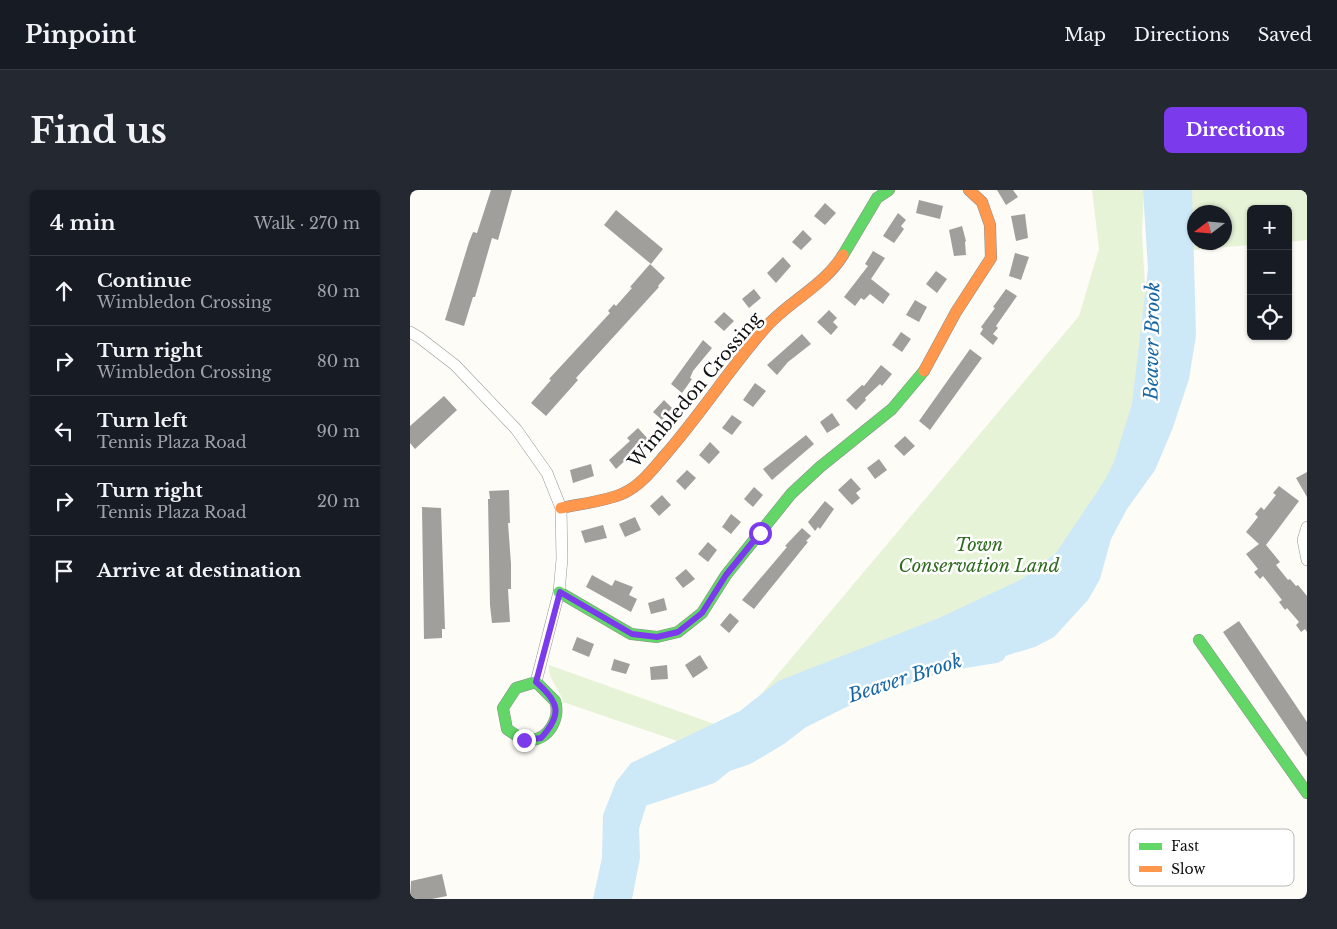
<!DOCTYPE html>
<meta charset="utf-8">
<style>
body{margin:0;font-family:"Libre Baskerville",serif;background:#242831;color:#f1f3f6}
.controls{position:absolute;right:15px;top:15px;display:grid;overflow:hidden;border-radius:8px;box-shadow:0 1px 4px #0004}
.controls button{width:45px;height:45px;display:grid;place-items:center;padding:0;border:0;border-bottom:1px solid #363941;background:#171b24;color:#f1f3f6;font:25px sans-serif}
.compass{position:absolute;left:777px;top:15px;width:45px;height:45px;border-radius:50%;background:#171b24;box-shadow:0 1px 4px #0004;rotate:254deg}
.stop{position:absolute;width:15px;height:15px;margin:-11px;border:4px solid #7c3aed;border-radius:50%;background:#fff}
.stop.end{background:#7c3aed;border-color:#fff;box-shadow:0 1px 5px #0008}
.list{margin:0;padding:0;list-style:none}
h2{display:flex;justify-content:space-between;align-items:center;height:65px;margin:0;padding:0 20px;font-size:21px}
h2 small{font-size:16px;font-weight:400;color:#9ea1a6}
.list li{display:grid;grid-template-columns:32px 1fr auto;gap:15px;align-items:center;box-sizing:border-box;height:70px;padding:0 20px;border-top:1px solid #363941}
.list b{display:block;font-size:19px;white-space:nowrap}
.list p{margin:0;font-size:16px;white-space:nowrap;color:#9ea1a6}
.list em{font-size:16px;font-style:normal;color:#9ea1a6}
.icon{flex:none;width:28px;height:28px;fill:none;stroke:currentColor;stroke-width:2;stroke-linecap:round;stroke-linejoin:round}
.map{position:relative;flex:none;width:897px;height:709px;overflow:hidden;border-radius:8px}
header{display:flex;align-items:center;gap:30px;box-sizing:border-box;height:70px;padding:0 25px;background:#171b24;border-bottom:1px solid #363941}
header strong{font-size:24px}
nav{display:flex;gap:28px;margin-inline-start:auto;font-size:18px}
.intro{display:flex;align-items:center;justify-content:space-between;box-sizing:border-box;height:120px;padding:0 30px}
h1{margin:0;font-size:35px}
.button{padding:12px 22px;border-radius:8px;background:#7c3aed;color:#fff;font-size:18px;font-weight:700}
main{display:flex;gap:30px;padding:0 30px}
aside{flex:1;background:#171b24;border-radius:8px;box-shadow:0 1px 4px #0004}
.map>svg:first-child{display:block}
.green{fill:#e7f3d7;fill-rule:evenodd}
.water{fill:#cde8f7}
.lines{fill:none;stroke-linecap:round;stroke-linejoin:round}
.river{stroke:#cde8f7;stroke-width:20}
.building{fill:#a19f9c}
.street-casing{stroke:#979795;stroke-width:12}
.fast-casing{stroke:#8e8d8b;stroke-width:12}
.slow-casing{stroke:#8e8d8b;stroke-width:12}
.street{stroke:#fffffe;stroke-width:11}
.fast{stroke:#63d668;stroke-width:11}
.slow{stroke:#ff974d;stroke-width:11}
.route{stroke:#7c3aed;stroke-width:6}
.labels{text-anchor:middle;dominant-baseline:central;stroke-width:5;stroke-linejoin:round;paint-order:stroke}
.street-label{font-size:18px;fill:#111;stroke:#fff}
.park-label{font-size:18px;font-style:italic;fill:#2f6b1f;stroke:#fff}
.water-label{font-size:19px;font-style:italic;fill:#1768a6;stroke:#fff}
.key{fill:#fff;stroke:#b8b8b8;stroke-width:1}
.key-label{font-size:14px;fill:#111}
</style>
<header>
<strong>Pinpoint</strong>
<nav><a>Map</a><a>Directions</a><a>Saved</a></nav>
</header>
<div class="intro"><h1>Find us</h1><a class="button">Directions</a></div>
<main>
<aside>
<h2>4 min<small>Walk · 270 m</small></h2>
<ul class="list">
<li><svg class="icon" aria-label="ahead" viewBox="0 0 24 24"><path d="M12 20V5M6 11l6-6 6 6"/></svg><div><b>Continue</b><p>Wimbledon Crossing</p></div><em>80 m</em></li>
<li><svg class="icon" aria-label="right" viewBox="0 0 24 24"><path d="M7 20v-9h11M14 6l5 5-5 5"/></svg><div><b>Turn right</b><p>Wimbledon Crossing</p></div><em>80 m</em></li>
<li><svg class="icon" aria-label="left" viewBox="0 0 24 24"><path d="M17 20v-9H6M10 6l-5 5 5 5"/></svg><div><b>Turn left</b><p>Tennis Plaza Road</p></div><em>90 m</em></li>
<li><svg class="icon" aria-label="right" viewBox="0 0 24 24"><path d="M7 20v-9h11M14 6l5 5-5 5"/></svg><div><b>Turn right</b><p>Tennis Plaza Road</p></div><em>20 m</em></li>
<li><svg class="icon" aria-label="arrive" viewBox="0 0 24 24"><path d="M6 21V4h12l-3 4 3 4H6"/></svg><div><b>Arrive at destination</b></div></li>
</ul>
</aside>
<div class="map">
<svg width="897" height="709" viewBox="0 0 897 709">
<rect width="100%" height="100%" fill="#fdfcf7"/>
<path class="green" d="M682,0H734L732,42L740,191L705,302L620,429L474,471L311,566L153,512C150,498 137,489 139,475L321,540L669,126L689,59Z
M747,0H897V50L878,52V19H841V55L744,63ZM784,22H814V52H784Z"/>
<path class="water" d="M733,0H782L786,145L779,189L762,240L745,280L717,319L701,349L690,389L678,410L644,447L625,457L595,466L567,467L554,465L516,468L468,487L391,533L303,573L268,585L248,598L236,616L229,639L230,668L222,709H183L192,668L193,625L206,592L221,573L330,521L368,491L529,428L612,389L646,363L695,290L704,272L722,214L738,79Z"/>
<g class="lines">
<path class="river" d="M221,610L300,584L315,572L336,565L368,546L390,529L438,505L531,472L586,463"/>
</g>
<path class="building" d="M81,0H102L88,50L82,48L65,107H63L54,136L35,130L59,52L63,42L67,43Z
M587,0H603L608,7L596,15Z
M509,10L533,16L530,29L506,23Z
M415,13L426,23L415,35L404,26Z
M206,20L253,59L241,74L194,35Z
M488,23L496,30L491,36L494,39L484,53L473,46Z
M615,24L618,48L606,51L601,26Z
M552,36L556,51L555,52L556,65L544,66L539,40Z
M393,40L402,49L391,60L382,52Z
M463,61L475,68L461,89L480,104L473,114L460,104L454,110L451,108L445,116L434,107L458,76L455,74Z
M605,63L619,67L611,90L599,86Z
M373,67L381,76L366,93L357,83Z
M240,74L255,88L248,96L249,97L166,188L168,190L136,226L121,213L141,190L139,189L200,123L198,121L204,114L206,116L222,98L220,97Z
M526,81L537,89L527,103L516,94Z
M344,99L351,108L339,118L332,109Z
M596,99L607,106L586,136L588,138L583,144L588,148L583,155L570,144L573,139L571,137L585,118L583,117Z
M505,110L517,117L509,132L496,125Z
M419,120L427,128L423,132L428,137L421,145L407,132Z
M314,122L324,131L314,141L304,132Z
M491,142L501,149L492,162L482,155Z
M392,144L401,154L378,172L367,185L357,175Z
M293,150L302,158L283,181L280,188L282,189L272,203L261,194Z
M560,159L572,168L520,240L509,231Z
M471,175L482,184L472,196L470,194L455,208L456,210L446,220L436,210L452,195L454,196Z
M345,193L356,201L343,217L333,210Z
M34,206L47,220L5,259L0,253V236Z
M254,210L262,218L252,230L243,222Z
M422,223L430,235L417,243L410,232Z
M322,225L332,232L322,245L312,238Z
M228,238L238,249L206,279L199,270L220,251L217,248Z
M396,245L404,254L362,290L353,279Z
M495,246L505,256L494,266L484,256Z
M300,252L310,262L299,274L289,265Z
M469,269L477,280L465,289L457,278Z
M181,274L184,286L163,293L160,280Z
M277,280L286,288L275,300L266,291Z
M897,282V307L886,288Z
M441,288L451,299L446,303L450,308L442,315L428,300Z
M869,296L889,311L856,355L870,372L866,375L878,390L880,389L886,396L888,395L897,406V442L895,439L891,442L886,435L889,432L877,418L875,420L869,412L872,410L853,386L850,389L844,382L848,379L836,364L849,354L836,342L848,327L845,324L851,317L854,320L866,305L863,303Z
M344,297L353,305L343,317L334,309Z
M99,300L100,333H98L101,374V399H98L100,432L82,433L80,415L78,309H80L79,301Z
M252,305L261,315L249,326L240,316Z
M415,311L424,319L410,339L408,337L405,341L398,332Z
M12,317L31,318L35,439H32V448L14,449Z
M321,324L331,332L321,344L312,337Z
M225,327L231,340L215,347L209,334Z
M193,335L197,348L175,353L171,341Z
M392,338L401,346L396,351L398,352L344,419L332,410L377,357L375,356Z
M298,352L307,360L298,372L288,364Z
M276,379L285,389L273,398L265,388Z
M182,385L202,396L205,390L223,397L219,405L227,409L221,422L176,397Z
M254,408L257,420L241,424L238,413Z
M320,423L329,431L319,443L310,435Z
M829,431L897,532V567L813,442Z
M167,447L184,454L179,467L162,460Z
M290,465L298,478L283,488L275,475Z
M204,469L220,474L216,484L201,480Z
M257,475L258,489L241,490L240,477Z
M32,684L37,706L22,709H0L1,691Z"/>
<g class="lines">
<defs>
<path id="street" d="M0,142L10,148L45,175L106,239L137,283L151,318L152,369L149,402L126,492
M897,337L893,350L897,370"/>
<path id="fast" d="M433,65L467,8L479,0
M149,402L221,444L247,447L268,442L292,423L316,385L381,304L410,277L482,219L514,181
M789,450L897,603
M126,492L145,511C151,528 138,551 119,550C110,549 104,544 97,539L93,518L106,498Z"/>
<path id="slow" d="M514,181L546,122L581,68L580,35L572,12L559,0
M151,318C169,314 198,311 214,303C231,295 243,279 255,265C291,224 320,178 356,137C379,111 414,96 433,65"/>
</defs>
<use href="#street" class="street-casing"/>
<use href="#fast" class="fast-casing"/>
<use href="#slow" class="slow-casing"/>
<use href="#street" class="street"/>
<use href="#fast" class="fast"/>
<use href="#slow" class="slow"/>
</g>
<g class="lines">
<path class="route" d="M114,550L131,548C153,524 149,512 126,492L150,402L222,444L247,447L268,442L292,423L316,385L350,343"/>
</g>
<g class="labels">
<g class="street-label">
<text transform="translate(285 200) rotate(-50)">Wimbledon Crossing</text>
</g>
<g class="park-label">
<text x="569" y="355">Town<tspan x="569" dy="21">Conservation Land</tspan></text>
</g>
<g class="water-label">
<text transform="translate(742 151) rotate(-89)">Beaver Brook</text>
<text transform="translate(495 488) rotate(-18)">Beaver Brook</text>
</g>
</g>
<rect x="719" y="639" width="165" height="57" rx="8" class="key"/>
<rect x="729" y="653" width="23" height="7" fill="#63d668"/>
<rect x="729" y="676" width="23" height="6" fill="#ff974d"/>
<g class="key-label">
<text x="761" y="661">Fast</text>
<text x="761" y="684">Slow</text>
</g>
</svg>
<div class="controls">
<button>+</button>
<button>−</button>
<button><svg class="icon" aria-label="locate" viewBox="0 0 24 24"><circle cx="12" cy="12" r="6"/><path d="M12 2v4M12 18v4M2 12h4M18 12h4"/></svg></button>
</div>
<svg class="compass" viewBox="-18 -18 36 36"><path d="M0-13l5 13h-10z" fill="#e53935"/><path d="M0 13l5-13h-10z" fill="#9ea1a6"/></svg>
<div class="stop" style="left:350px;top:343px"></div>
<div class="stop end" style="left:114px;top:550px"></div>
</div>
</main>
